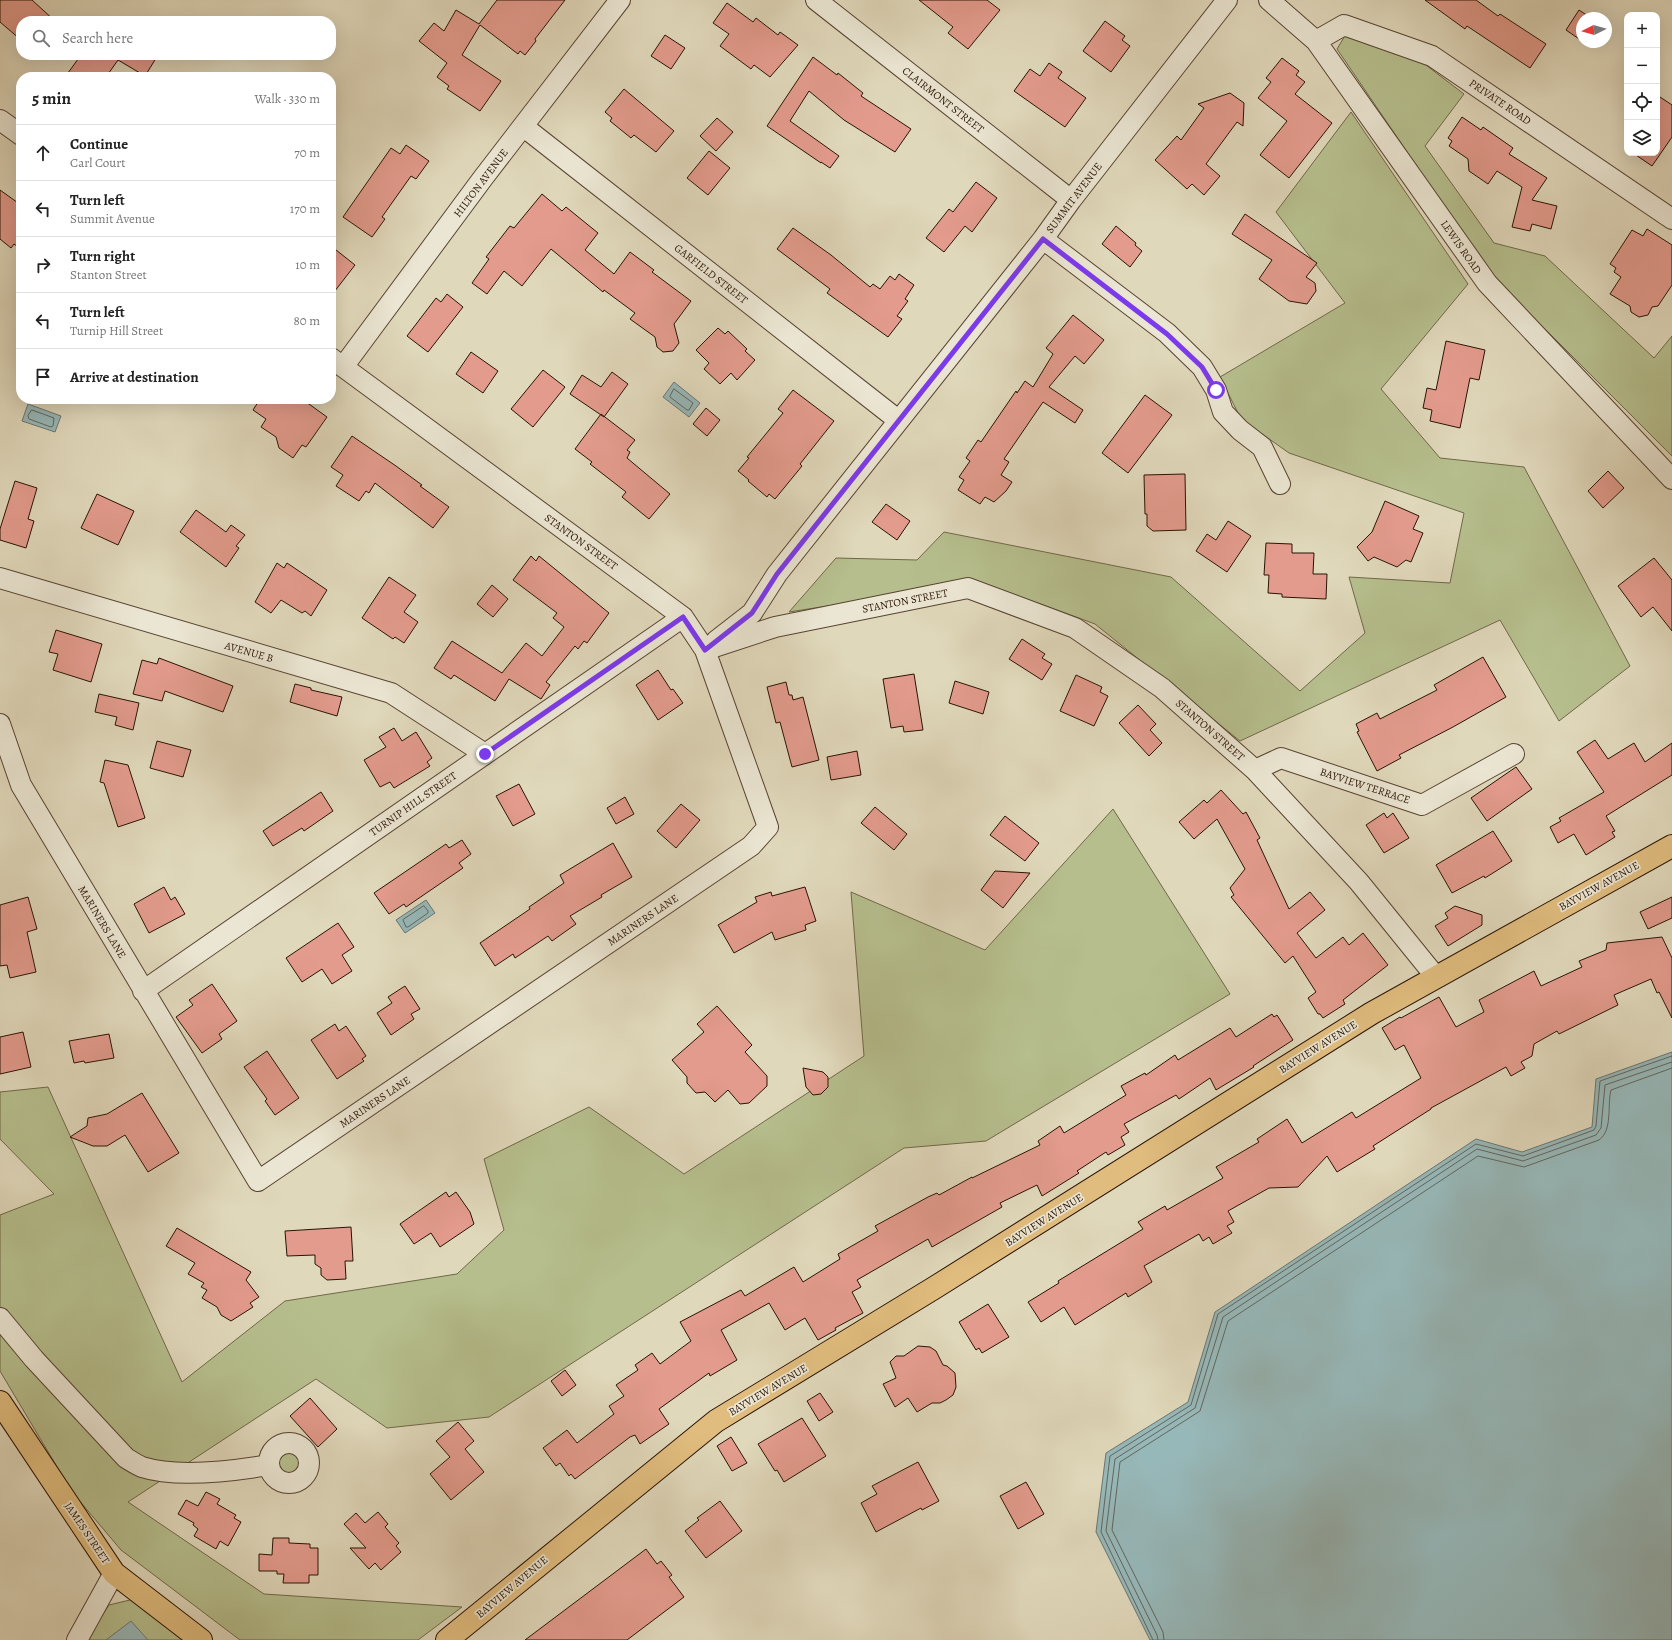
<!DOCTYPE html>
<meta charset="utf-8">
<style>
body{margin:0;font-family:Alegreya,serif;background:#f2f2f2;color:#222}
.controls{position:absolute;right:12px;top:12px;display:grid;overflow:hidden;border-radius:8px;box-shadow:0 4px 16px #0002}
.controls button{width:36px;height:36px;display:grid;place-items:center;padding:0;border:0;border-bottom:1px solid #e0e0e0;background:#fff;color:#222;font:20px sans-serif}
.compass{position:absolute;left:1576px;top:12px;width:36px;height:36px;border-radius:50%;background:#fff;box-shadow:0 4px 16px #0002;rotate:265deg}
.stop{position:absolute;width:12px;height:12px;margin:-9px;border:3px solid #7c3aed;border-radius:50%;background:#fff}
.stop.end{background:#7c3aed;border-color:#fff;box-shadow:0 1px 4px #0008}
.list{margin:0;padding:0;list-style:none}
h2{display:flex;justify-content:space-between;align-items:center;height:52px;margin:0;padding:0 16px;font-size:17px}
h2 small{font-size:13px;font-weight:400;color:#767676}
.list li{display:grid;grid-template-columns:26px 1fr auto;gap:12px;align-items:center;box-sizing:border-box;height:56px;padding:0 16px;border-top:1px solid #e0e0e0}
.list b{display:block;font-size:15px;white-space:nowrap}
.list p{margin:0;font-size:13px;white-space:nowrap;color:#767676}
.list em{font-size:13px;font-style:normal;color:#767676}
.icon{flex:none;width:22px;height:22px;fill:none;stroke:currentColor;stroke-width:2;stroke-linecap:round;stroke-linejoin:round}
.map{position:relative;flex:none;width:1672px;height:1640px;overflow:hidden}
.search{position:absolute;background:#fff;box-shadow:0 4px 16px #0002;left:16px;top:16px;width:320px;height:44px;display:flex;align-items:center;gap:10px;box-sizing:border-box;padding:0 14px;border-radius:16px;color:#767676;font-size:15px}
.panel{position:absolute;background:#fff;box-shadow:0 4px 16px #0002;left:16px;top:72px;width:320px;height:332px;border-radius:16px}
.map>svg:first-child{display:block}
.green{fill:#b6be8d;stroke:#706848}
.water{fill:#97b8b9;stroke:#6b7671}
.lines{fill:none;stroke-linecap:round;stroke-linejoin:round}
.shore{stroke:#60665e;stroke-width:1}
.building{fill:#e39b8d;stroke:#2a1304}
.minor-casing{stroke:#584432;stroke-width:22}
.major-casing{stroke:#2a1304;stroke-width:24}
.minor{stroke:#ebe6d3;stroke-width:20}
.major{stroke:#e0bc7e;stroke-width:22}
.route{stroke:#7c3aed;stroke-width:5}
.labels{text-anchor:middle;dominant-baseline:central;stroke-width:3.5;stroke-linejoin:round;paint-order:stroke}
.street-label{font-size:11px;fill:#2a1304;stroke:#ebe6d3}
</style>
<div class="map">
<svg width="1672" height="1640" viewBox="0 0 1672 1640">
<rect width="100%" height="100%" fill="#e0d8bb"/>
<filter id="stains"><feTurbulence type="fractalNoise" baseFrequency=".005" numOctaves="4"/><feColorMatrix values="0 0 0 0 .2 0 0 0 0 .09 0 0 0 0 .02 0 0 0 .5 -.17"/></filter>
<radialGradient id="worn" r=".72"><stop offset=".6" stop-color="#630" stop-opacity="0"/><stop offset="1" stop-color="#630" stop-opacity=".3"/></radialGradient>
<path class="green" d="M1346,34L1418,59L1464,94L1425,146L1494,243L1545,256L1654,358L1672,336V456L1491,275L1337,49Z
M1351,112L1468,284L1381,389L1440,458L1524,467L1630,666L1559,721L1500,620L1240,741L1095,624L981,582L789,612L836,558L917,560L944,532L1171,577L1300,691L1365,633L1349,577L1450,583L1464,513L1289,453L1241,419L1220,377L1345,303L1276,212Z
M1113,809L1230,994L986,1141L904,1148L489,1417L387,1428L316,1379L128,1502L264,1594L462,1607L418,1640H240L121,1550L72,1492L0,1371V1215L54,1194L0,1139V1092L48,1087L182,1382L285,1301L457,1274L504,1230L484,1159L589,1107L684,1174L864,1056L851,892L985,950Z
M274 1464a15 15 0 1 1 30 0a15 15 0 1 1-30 0Z
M134,1599L186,1640H85L109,1605Z"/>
<path class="water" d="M674,382L700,403L689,417L663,397Z
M28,404L61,416L55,432L22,421Z
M426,900L435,913L405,933L396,920Z
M1672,1052V1640H1150L1096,1532L1106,1453L1188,1402L1215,1312L1476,1139L1522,1152L1592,1127L1596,1079Z
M131,1621L148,1640H106Z"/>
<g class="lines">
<path class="shore" d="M674,389L693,403L689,410H687L670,397Z
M32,410L54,418L53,426L51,427L29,419L28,416Z
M424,906L428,911V913L408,927H406L403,920Z
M1153,1640L1101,1532L1110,1456L1191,1405L1218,1314L1476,1144L1523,1156L1594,1130L1596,1126L1600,1081L1672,1056
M1158,1640L1157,1635L1106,1531L1115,1459L1195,1408L1223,1317L1477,1149L1523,1161L1596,1135L1601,1128L1605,1085L1672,1062
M1164,1640L1163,1632L1112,1530L1120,1462L1200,1411L1228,1321L1478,1156L1524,1167L1599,1140C1613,1130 1607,1105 1611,1090L1672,1068"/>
</g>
<path class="building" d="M0,0H32L55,21H21V40L0,22Z
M497,0H565L535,39L536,41L525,55L520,51L518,54L480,25L462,55L501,81L480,111L447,89L449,86L437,77L447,63L419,41L434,23L444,31L456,10L479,24Z
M919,0H987L1000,10L968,49L948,33L953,27Z
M1425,0H1476L1498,16L1500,14L1546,44L1530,68L1467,26L1465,29Z
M727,3L753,22L756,18L778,35L780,32L798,45L770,77L754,65L751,69L720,46L729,34L713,23Z
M1579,10L1591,18H1582V41L1566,30Z
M1105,21L1125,36L1122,40L1130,46L1111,72L1083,51Z
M665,35L685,48L671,69L651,56Z
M81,55H158L145,76L118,60L106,77H65Z
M813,57L837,75L838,73L863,93L861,96L911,129L895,152L844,120L809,91L790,121L839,156L830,168L821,162V163L767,126Z
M1282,58L1299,71L1296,75L1305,82L1295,94L1332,123L1289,178L1260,155L1287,121L1258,98L1271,82L1266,78Z
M1049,63L1062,72L1058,78L1086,98L1065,127L1014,91L1030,69L1040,76Z
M624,89L674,131L656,152L634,135L631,138L610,121L612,118L605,112Z
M1230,93L1244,103L1243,126L1237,122L1206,164L1220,176L1204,195L1192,184L1187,189L1155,160L1177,136L1181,140L1204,108L1198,104Z
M1657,95L1672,105V137L1652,166L1633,153H1657Z
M1462,117L1481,130L1483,127L1513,148L1509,154L1547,178L1532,200L1557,206L1551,229L1532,224L1530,231L1512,227L1522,187L1497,171L1488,184L1469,171L1468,159L1449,146L1452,141L1448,138Z
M717,118L733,132L716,151L700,136Z
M406,145L429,161L416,179L411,176L382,217L385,219L372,237L343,217L391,148L400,154Z
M709,151L730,168L708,195L687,178Z
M976,182L997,198L972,232L965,226L944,252L926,238L949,209L953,212Z
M0,190L21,205V249L14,244L11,248L0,239Z
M542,194L562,211L566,207L598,233L585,250L614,274L630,252L654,270L652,272L691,301L674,324L679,343L673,351L663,352L657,347L655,337L630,319L635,313L604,290L603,292L551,249L522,286L504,271L487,294L472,283L489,259L486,257L510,226L514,228Z
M1245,214L1317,263L1306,277L1315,283L1316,291L1307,304L1289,301L1259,279L1272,260L1232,234Z
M1116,226L1136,243L1135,245L1142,251L1130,267L1102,244Z
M793,228L831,255L870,287L873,284L880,289L890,276L895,280L899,274L914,285L905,299L908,301L897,316L902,319L888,337L827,293L830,289L777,249Z
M1647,229L1672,245V285L1658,306L1652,307L1648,315L1639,317L1631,312L1630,306L1610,294L1621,277L1614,272L1616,268L1610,264L1632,230L1643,236Z
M331,246L355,265L331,296Z
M447,294L463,307L428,352L407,336L436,298L441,302Z
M1073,315L1104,340L1084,364L1075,356L1049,387L1083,410L1075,423L1043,402L1004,459L1009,462L1001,475L1012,482L1006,491L994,502L985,497L980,504L958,490L964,480L959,477L970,461L966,458L978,440L981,442L1016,391L1017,393L1025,381L1033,387L1053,354L1046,348Z
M718,328L725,334L728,331L747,349L745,351L755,360L737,380L731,373L720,384L704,369L709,363L696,350Z
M1446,341L1485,350L1479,380L1470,378L1460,428L1430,421L1432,410L1423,408L1427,388L1436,390Z
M471,352L498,371L483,393L456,374Z
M543,370L565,387L533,427L511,409Z
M612,372L628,384L604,417L570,394L582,375L601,387Z
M793,390L834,421L800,464L802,466L775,499L769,494L767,497L748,481L749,480L738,471L749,458L747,457L783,413L778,409Z
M1145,395L1172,415L1128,473L1102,453Z
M260,399H302L327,417L306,447L302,445L293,458L279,448L276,437L261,427L266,419L253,410Z
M706,408L720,420L707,436L693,424Z
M601,414L635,440L627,450L630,452L627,458L670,494L649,519L622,497L626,492L590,464L592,462L575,449Z
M352,436L396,466L422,485L420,486L449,507L433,528L375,483L369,493L366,491L359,501L336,486L343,475L331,467Z
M1608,471L1624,488L1603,508L1588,491Z
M1185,474L1186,530L1153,531L1147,526V514H1145L1144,475Z
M15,481L37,488L28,519L34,521L26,548L0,540V529Z
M97,494L134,511L118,545L81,528Z
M1385,501L1419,516L1413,529L1423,533L1411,562L1406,560L1397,567L1374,557L1368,561L1357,547L1372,532Z
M886,504L910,521L897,540L872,522Z
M196,510L226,532L231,525L245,535L236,546L239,548L226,567L180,532Z
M1228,521L1251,536L1227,572L1196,551L1207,534L1216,540Z
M1266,543L1292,544V553H1314L1313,574H1327L1326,599L1282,597V594L1268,593L1269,575H1264Z
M531,556L536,561L539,556L609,613L587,643L584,641L578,649L575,646L546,682L550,685L541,699L509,679L495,701L454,675L451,679L434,668L452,641L502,673L526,643L542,656L564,627L553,618L557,613L513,580Z
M1654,558L1672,580V631L1653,607L1641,617L1618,586Z
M277,563L284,568L287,563L327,590L311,616L305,611L302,613L281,600L271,613L255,602Z
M389,577L416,595L404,612L418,622L404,643L395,637L393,639L362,618Z
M492,585L508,599L493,617L477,604Z
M56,630L102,644L91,682L53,670L58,654L49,652Z
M1022,639L1045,654L1042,658L1052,664L1042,680L1009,659Z
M1483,657L1506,697L1453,727L1399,755L1401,758L1377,771L1357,732L1359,731L1356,724L1377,713L1380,719L1437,690L1434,685Z
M159,658L233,686L223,712L165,691L162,701L133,694L142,660L157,664Z
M658,670L671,690L673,689L683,703L658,720L636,685Z
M914,674L923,730L904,732L903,726L891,728L883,679Z
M1076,675L1102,687L1100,692L1108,696L1094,726L1060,711Z
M955,681L989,692L983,714L949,703Z
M786,682L789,695H792L793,700L803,697L819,760L792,767L780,722L776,723L767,687Z
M295,684L311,688V690L342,697L337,716L290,702Z
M99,694L139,703L133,730L115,725L117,717L95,712Z
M1138,705L1156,724L1150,730L1162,743L1149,756L1119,723Z
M394,728L402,741L416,732L432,758L427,762L430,766L394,788L390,782L380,787L364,760L386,747L379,737Z
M1595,740L1608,759L1634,743L1645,762L1672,743V775L1606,816L1615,831L1612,832L1615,837L1586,855L1574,834L1558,843L1550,827L1561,821L1559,818L1604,792L1577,752Z
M157,741L191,750L183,777L150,768Z
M857,751L861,775L831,780L827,757Z
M105,760L128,765L145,818L118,827L104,783L100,782Z
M1516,767L1532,789L1487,821L1471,798Z
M519,784L535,814L513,826L496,796Z
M1221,790L1243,814L1246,812L1260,838L1257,840L1289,909L1310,892L1325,910L1297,933L1316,958L1343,937L1349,945L1363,933L1388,965L1343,1000L1345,1004L1323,1018L1320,1014H1318L1308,998L1316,992L1293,956L1285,963L1231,897L1234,895L1230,888L1245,869L1217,819L1194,839L1179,822L1204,800L1207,803Z
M321,792L333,811L304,831L302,828L273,846L263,831Z
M625,797L634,814L616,824L607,808Z
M681,804L700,820L676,848L657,831Z
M875,807L907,834L894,850L861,823Z
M1384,813L1387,818L1393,813L1409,838L1384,853L1366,825Z
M1005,816L1039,843L1025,861L990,835Z
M1493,831L1512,861L1485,878L1484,876L1452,893L1436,865Z
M462,840L471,854L459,863L463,868L406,907L404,904L389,914L374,893L446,844L449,848Z
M613,843L632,877L601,895L602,897L570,916L576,924L552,941L548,936L515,958L513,954L495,966L480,943L530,909L529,907L564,883L560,875Z
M995,871L1030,873L1003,908L981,890Z
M164,887L171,900L175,897L185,914L149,933L134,904Z
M805,887L816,921L805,925L806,930L775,940L772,932L734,953L718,925L757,902L755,897L771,892L772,896Z
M28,897L37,929L27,932L36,972L10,978L7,965L0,966V905Z
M1672,897V918L1648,929L1640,912Z
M1455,906L1482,915V925L1448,946L1435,926L1448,918L1445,913Z
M338,923L354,947L342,955L352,971L332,984L322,969L302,982L286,958Z
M1662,937L1672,958V1018L1659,992L1657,993L1651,979L1614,995L1618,1005L1559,1034L1557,1031L1534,1044L1532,1056L1521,1062L1525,1068L1511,1076L1506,1067L1431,1108V1109L1373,1146L1375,1149L1337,1172L1327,1156L1298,1187L1269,1188L1228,1211L1234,1222L1227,1226L1232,1233L1213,1244L1209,1237L1203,1241L1199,1234L1144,1266L1152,1282L1128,1297L1126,1293L1075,1325L1064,1307L1041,1322L1028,1302L1059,1283L1058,1281L1143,1229L1138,1222L1165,1206L1167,1210L1223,1178L1216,1167L1259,1142L1257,1139L1287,1119L1302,1143L1352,1112L1356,1118L1421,1078L1404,1045L1395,1050L1382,1028L1400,1017L1401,1018L1439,997L1456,1027L1484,1012L1479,1000L1534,971L1541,986L1582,967L1579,961L1606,950L1607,943Z
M212,984L237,1021L219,1034L222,1039L202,1053L176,1017L193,1005L189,1000Z
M405,986L420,1009L411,1014L414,1019L391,1035L377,1013L392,1003L388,997Z
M717,1006L752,1045L745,1052L767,1076V1086L749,1103L740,1104L728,1090L715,1102L705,1092L696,1093L687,1083V1077L672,1060L704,1032L697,1024Z
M1272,1014L1274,1017L1277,1015L1293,1040L1253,1066L1254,1067L1216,1090L1210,1078L1179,1099L1176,1095L1124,1124L1129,1132L1121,1137L1125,1145L1108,1155L1106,1152L1077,1171L1079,1173L1042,1196L1037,1185L1000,1203L1002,1207L932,1247L928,1239L857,1280L861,1287L852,1292L863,1313L835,1328L836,1330L818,1340L805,1318L785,1330L769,1303L721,1330L737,1360L710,1376L709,1373L659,1409L669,1424L640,1444L635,1435L630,1437L575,1479L571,1474L569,1476L560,1463L556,1466L543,1448L567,1430L577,1443L614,1414L609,1406L624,1396L616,1385L638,1370L635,1365L652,1353L660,1364L691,1341L680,1322L741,1290L745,1296L794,1267L803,1282L840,1259L838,1254L850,1247L878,1231L875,1226L928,1197L937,1193L939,1195L972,1177V1178L1040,1145L1038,1141L1060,1126L1064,1133L1126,1095L1121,1086L1145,1073L1146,1075L1175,1055L1178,1060L1230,1028L1236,1037Z
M335,1024L339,1031L346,1026L366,1056L362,1059L364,1061L337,1079L311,1040Z
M23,1032L31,1067L0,1074V1037Z
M109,1034L114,1058L85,1063L84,1061L74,1063L69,1041Z
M267,1051L299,1098L275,1115L265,1101L267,1099L244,1067Z
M803,1068L823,1072L828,1077V1087L821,1094L813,1095L806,1087Z
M142,1093L179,1153L148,1172L125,1135L107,1146H93L70,1137L87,1126L88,1118L107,1114Z
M446,1192L449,1197L456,1192L470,1212L474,1224L440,1247L431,1233L414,1244L400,1224Z
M351,1227L353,1261H345L346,1279L327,1280L321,1275V1268L315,1264V1255L287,1256L285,1231Z
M177,1228L251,1272L246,1280L259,1297L250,1303L253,1307L231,1321L221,1315L217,1307L202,1298L207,1290L201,1287L204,1283L188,1274L195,1263L166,1246Z
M988,1304L1009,1337L982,1353L979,1348L976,1350L959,1322Z
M918,1346L930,1347L936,1351L943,1365L947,1366L955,1373L956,1387L953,1395L946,1400L940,1403H932L917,1412L908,1398L895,1407L883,1384L896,1378L890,1362L896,1356H904Z
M565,1370L576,1385L562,1396L551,1381Z
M820,1393L833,1412L819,1421L807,1401Z
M310,1398L337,1429L318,1447L290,1416Z
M802,1418L826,1456L784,1482L777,1470L775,1471L758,1444Z
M458,1422L474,1441L465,1449L484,1472L451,1500L430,1474L450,1457L436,1441Z
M731,1437L747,1463L732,1471L717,1446Z
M918,1462L939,1501L922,1510L921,1508L876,1532L861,1503L877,1494L872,1486Z
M1026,1482L1044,1514L1018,1529L1000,1496Z
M206,1492L220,1499L217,1504L236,1515L234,1518L241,1522L228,1546L220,1541L216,1549L194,1536L198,1529L193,1525L194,1523L178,1514L186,1500L198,1506Z
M720,1501L742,1531L706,1558L685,1531L699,1520L697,1518Z
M378,1512L388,1524L385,1527L399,1543L396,1546L401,1552L381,1570L375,1563L369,1569L350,1548H366L344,1524L356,1513L365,1523Z
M273,1538H289V1543L310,1544V1548H318V1575H309V1583H283L284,1574H277V1571H259V1554L272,1555Z
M646,1549L657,1564L661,1561L672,1575L669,1577L684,1597L627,1640H525Z"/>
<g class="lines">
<defs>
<path id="minor" d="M816,0L1071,200
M1269,0L1316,41L1487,283L1672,479
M1316,41L1344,25L1432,56L1672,219
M0,120L21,135
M524,127L898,420
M1043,239L1167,333L1202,367L1216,390L1223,412L1240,430L1262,447L1280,484
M343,367L483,178L620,0
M0,578L391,693L485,754
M716,641L752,613L777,574L1043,239L1071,200L1227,0
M705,650L775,627L968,588L1075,628L1162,688L1255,770L1359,882L1436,977
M0,724L21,785L258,1181L751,846L768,827L705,650L683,617L331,358
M1255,770L1281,758L1422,805L1514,754
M143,991L683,617
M0,1318L34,1359L126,1458C131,1461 137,1465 142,1467C176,1478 233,1471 269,1465
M269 1463a20 20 0 1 1 40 0a20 20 0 1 1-40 0Z
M77,1640L114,1573"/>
<path id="major" d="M0,1402L114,1573L201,1640
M447,1640L716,1421L934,1288L1372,1013L1672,846"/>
</defs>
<use href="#minor" class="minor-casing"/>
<use href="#major" class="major-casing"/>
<use href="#minor" class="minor"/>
<use href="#major" class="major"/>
</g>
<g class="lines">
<path class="route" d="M485,754L683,617L705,650L752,613L777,574L1043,239L1167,334L1202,367L1216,390"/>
</g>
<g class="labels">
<g class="street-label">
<text transform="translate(943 100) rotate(38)">CLAIRMONT STREET</text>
<text transform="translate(1500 102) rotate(34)">PRIVATE ROAD</text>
<text transform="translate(481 183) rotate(-53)">HILTON AVENUE</text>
<text transform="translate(1074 198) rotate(-53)">SUMMIT AVENUE</text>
<text transform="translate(1461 247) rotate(55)">LEWIS ROAD</text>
<text transform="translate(711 274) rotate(38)">GARFIELD STREET</text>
<text transform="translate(581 542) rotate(36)">STANTON STREET</text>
<text transform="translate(905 601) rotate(-11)">STANTON STREET</text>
<text transform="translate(249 652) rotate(16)">AVENUE B</text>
<text transform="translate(1210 730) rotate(41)">STANTON STREET</text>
<text transform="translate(1365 786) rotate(18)">BAYVIEW TERRACE</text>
<text transform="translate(413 804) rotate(-35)">TURNIP HILL STREET</text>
<text transform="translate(1599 886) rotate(-29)">BAYVIEW AVENUE</text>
<text transform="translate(643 920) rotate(-34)">MARINERS LANE</text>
<text transform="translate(102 922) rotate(59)">MARINERS LANE</text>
<text transform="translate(1318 1047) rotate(-32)">BAYVIEW AVENUE</text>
<text transform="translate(375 1102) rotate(-34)">MARINERS LANE</text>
<text transform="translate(1044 1220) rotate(-32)">BAYVIEW AVENUE</text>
<text transform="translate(768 1390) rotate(-31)">BAYVIEW AVENUE</text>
<text transform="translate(87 1533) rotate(56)">JAMES STREET</text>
<text transform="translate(512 1587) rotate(-40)">BAYVIEW AVENUE</text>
</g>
</g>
<rect width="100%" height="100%" filter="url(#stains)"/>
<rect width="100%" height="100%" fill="url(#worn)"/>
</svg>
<div class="controls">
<button>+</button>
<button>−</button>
<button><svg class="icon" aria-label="locate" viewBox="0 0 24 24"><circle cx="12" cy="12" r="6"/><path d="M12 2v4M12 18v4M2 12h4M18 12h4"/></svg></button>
<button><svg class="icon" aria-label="layers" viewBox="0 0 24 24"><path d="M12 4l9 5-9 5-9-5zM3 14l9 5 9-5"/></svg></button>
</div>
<svg class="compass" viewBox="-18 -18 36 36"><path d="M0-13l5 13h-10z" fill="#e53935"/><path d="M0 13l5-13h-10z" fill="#767676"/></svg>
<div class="stop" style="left:1216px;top:390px"></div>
<div class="stop end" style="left:485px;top:754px"></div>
<div class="search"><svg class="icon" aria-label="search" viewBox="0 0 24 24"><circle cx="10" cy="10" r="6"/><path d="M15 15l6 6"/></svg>Search here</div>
<section class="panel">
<h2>5 min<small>Walk · 330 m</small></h2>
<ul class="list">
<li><svg class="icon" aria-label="ahead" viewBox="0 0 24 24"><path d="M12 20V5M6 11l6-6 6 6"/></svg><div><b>Continue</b><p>Carl Court</p></div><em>70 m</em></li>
<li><svg class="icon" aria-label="left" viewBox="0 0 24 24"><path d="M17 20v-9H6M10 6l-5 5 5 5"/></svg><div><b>Turn left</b><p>Summit Avenue</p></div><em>170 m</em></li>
<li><svg class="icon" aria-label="right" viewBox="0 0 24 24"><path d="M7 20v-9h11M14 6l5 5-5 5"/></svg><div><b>Turn right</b><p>Stanton Street</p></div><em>10 m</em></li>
<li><svg class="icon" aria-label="left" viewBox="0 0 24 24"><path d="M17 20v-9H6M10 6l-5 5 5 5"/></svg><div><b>Turn left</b><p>Turnip Hill Street</p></div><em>80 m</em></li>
<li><svg class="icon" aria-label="arrive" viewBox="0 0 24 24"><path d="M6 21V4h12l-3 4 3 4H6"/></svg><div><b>Arrive at destination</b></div></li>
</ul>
</section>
</div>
